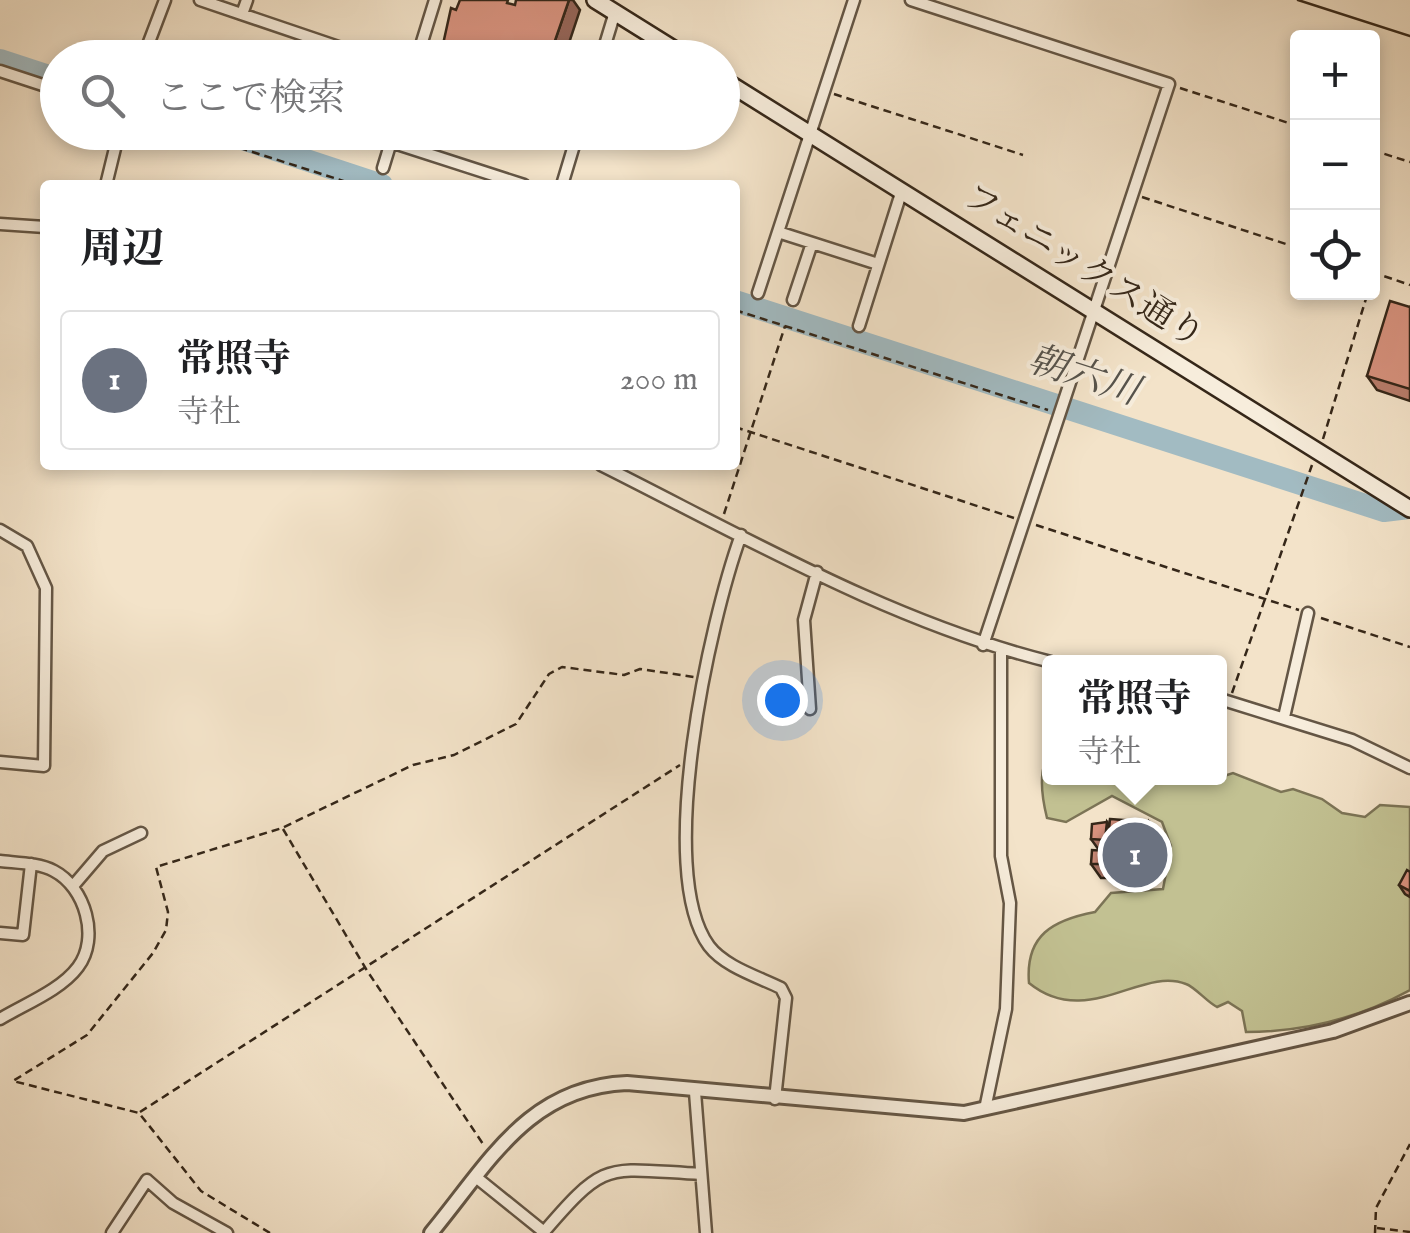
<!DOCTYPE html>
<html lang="ja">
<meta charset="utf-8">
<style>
body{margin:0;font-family:"IM FELL English","Noto Serif JP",serif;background:#f6f6f6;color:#202124}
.controls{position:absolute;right:30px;top:30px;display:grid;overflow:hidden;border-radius:10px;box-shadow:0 5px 15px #0003}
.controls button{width:90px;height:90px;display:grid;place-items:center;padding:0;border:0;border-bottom:2px solid #e0e0e0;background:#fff;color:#202124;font:50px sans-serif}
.you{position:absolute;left:782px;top:700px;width:35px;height:35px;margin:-25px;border:8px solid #fff;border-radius:50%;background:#1a73e8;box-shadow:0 0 0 15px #1a73e833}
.badge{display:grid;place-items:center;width:65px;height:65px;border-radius:50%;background:#7c3aed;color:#fff;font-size:32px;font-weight:700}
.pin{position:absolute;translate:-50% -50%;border:5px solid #fff;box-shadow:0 2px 10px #0006}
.popup{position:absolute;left:1042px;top:655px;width:185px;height:130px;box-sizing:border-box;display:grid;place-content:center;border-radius:10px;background:#fff;filter:drop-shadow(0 2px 8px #0005);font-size:32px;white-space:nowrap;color:#757577}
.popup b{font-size:38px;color:#202124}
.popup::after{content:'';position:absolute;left:50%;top:100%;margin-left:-20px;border:20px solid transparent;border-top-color:#fff}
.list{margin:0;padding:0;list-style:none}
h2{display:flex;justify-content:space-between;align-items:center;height:130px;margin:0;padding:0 40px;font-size:42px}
h2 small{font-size:32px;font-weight:400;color:#757577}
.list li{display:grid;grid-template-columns:65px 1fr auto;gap:30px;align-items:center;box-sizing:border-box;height:140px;margin:0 20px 20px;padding:0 20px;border:2px solid #e0e0e0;border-radius:10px}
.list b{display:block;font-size:38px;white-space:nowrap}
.list p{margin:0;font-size:32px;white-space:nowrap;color:#757577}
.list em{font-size:32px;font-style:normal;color:#757577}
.icon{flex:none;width:55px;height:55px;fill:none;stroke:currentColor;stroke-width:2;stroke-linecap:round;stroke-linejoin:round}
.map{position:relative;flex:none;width:1410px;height:1233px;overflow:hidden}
.search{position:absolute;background:#fff;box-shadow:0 5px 15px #0003;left:40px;top:40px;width:700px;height:110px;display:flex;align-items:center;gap:25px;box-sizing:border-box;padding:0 35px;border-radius:55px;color:#757577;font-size:38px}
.panel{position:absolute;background:#fff;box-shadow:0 5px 15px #0003;left:40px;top:180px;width:700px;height:290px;border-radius:10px}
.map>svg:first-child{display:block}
.green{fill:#c2c192;stroke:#7c7456;stroke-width:2.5}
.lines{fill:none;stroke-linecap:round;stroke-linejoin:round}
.river{stroke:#a2bbc2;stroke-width:22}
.minor-casing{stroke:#645645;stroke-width:15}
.tertiary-casing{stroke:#645645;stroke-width:18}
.secondary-casing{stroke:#352719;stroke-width:20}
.path{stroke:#352719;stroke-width:2.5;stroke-dasharray:8 5;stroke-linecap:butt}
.minor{stroke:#f7eddc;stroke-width:10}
.tertiary{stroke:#f7eddc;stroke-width:12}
.secondary{stroke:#f7eddc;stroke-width:15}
.tram{stroke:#352719;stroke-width:2.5}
.wall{fill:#b97e6c;stroke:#352719;stroke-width:2.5}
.shaded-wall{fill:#966658;stroke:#352719;stroke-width:2.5}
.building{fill:#d7927e;stroke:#352719;stroke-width:2.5}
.labels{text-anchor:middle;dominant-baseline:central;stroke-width:8;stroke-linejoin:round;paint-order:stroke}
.street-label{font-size:35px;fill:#352719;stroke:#f7eddc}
.water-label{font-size:38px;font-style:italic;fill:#56534c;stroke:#f7eddc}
</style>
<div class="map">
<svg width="1410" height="1233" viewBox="0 0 1410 1233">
<rect width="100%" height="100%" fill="#f3e3c9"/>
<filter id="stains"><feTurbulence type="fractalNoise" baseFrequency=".002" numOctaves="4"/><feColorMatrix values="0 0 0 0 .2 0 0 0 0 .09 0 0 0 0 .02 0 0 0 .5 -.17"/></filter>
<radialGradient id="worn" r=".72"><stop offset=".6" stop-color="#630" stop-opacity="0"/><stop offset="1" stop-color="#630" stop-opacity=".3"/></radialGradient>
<path class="green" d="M1050,753V778H1220V772L1224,776L1233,773L1281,792L1293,789L1322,799L1342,813L1365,817L1380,805L1410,807V990C1359,1018 1305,1032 1246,1032L1242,1011L1228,1002L1217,1007C1207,1002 1195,987 1186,984C1141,966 1087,1030 1029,983C1025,935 1053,920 1095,912L1111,893L1163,889L1171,846L1162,822L1112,796L1066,822L1047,818C1042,798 1037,770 1050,753Z"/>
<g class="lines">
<path class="river" d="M0,60L58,79
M221,132L382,185
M735,301L1384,511L1410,508"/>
<defs>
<path id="minor" d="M200,0L371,58
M911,0L1169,84L983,645
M242,14L247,0
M143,58L165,0
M417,58L435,0
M601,58L615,12
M0,71L58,90
M391,142L524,185
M383,168L394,132
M106,185L119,132
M562,185L578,132
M0,224L45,227
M778,232L878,264
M758,293L854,0
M793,300L812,243
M859,326L902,190
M601,465C745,537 893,623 1051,662
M0,530L27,546L46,588L44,766L0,762
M741,535C710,620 654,871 709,946C725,967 759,977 781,988L786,998L775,1099
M1220,699L1352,740L1410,768
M810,709L804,620L817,572
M1284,717L1308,613
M0,861C17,863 39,863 54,871C85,887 100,938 78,967C61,990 25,1004 0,1019
M73,886L103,851L141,833
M0,933L23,935L31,864
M695,1092L706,1233
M985,1109L1006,1009L1010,903L1001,856V650
M477,1178L544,1232
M112,1233L147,1180L173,1203L227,1233
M543,1233C607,1158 606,1169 701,1174"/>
<path id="tertiary" d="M431,1233C489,1163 528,1087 627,1083L964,1113L1333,1031L1410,1003"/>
<path id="secondary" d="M595,0L688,58
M722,79L1410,509"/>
</defs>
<use href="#minor" class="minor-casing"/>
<use href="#tertiary" class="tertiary-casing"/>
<use href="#secondary" class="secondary-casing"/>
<path class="path" d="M1180,88L1298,126
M834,94L1023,155
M190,132L356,185
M1372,150L1410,162
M1142,197L1298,248
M1372,272L1410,285
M735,310L1048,410
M735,427L1014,518
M1323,439L1368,292
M724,514L785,326
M1036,525L1299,610
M1321,618L1410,647
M1232,693L1312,465
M283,829L366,969L485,1147
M140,1112L680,765
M1377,1228L1410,1232
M270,1233L201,1191L139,1113L13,1081L87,1035L153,953L166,930L168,912L156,867L282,828L413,765L454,755L516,724L549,674L562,667L624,675L640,669L694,677
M1375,1233L1376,1208L1410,1144"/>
<use href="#minor" class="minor"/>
<use href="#tertiary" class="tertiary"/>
<use href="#secondary" class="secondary"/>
<path class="tram" d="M1298,0L1410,36"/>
</g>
<path class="wall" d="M1410,307V401L1377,390L1367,376Z
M1110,826L1159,836L1156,878H1101L1091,864L1099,850L1091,839Z
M1410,872V897L1405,894L1399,885Z"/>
<path class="shaded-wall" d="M569,0H573L580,10L564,58H549Z
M1107,822L1117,836L1115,854L1105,840Z
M1149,822L1159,836L1156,878L1146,864Z"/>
<path class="building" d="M460,0H508L507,3L515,5L516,0H569L549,58H440L451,8L456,10Z
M1390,301L1410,307V389L1367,376Z
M1110,819L1149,822L1146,864H1091L1092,850L1107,851Z
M1107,822L1105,840L1091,839L1092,824Z
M1407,870L1410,872V891L1399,885Z"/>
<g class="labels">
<g class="street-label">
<text transform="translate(1083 267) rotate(32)">フェニックス通り</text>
</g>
<g class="water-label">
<text transform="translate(1083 377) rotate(18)">朝六川</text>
</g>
</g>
<rect width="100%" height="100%" filter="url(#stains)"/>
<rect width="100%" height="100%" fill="url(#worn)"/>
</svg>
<div class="controls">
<button>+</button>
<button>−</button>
<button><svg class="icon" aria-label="locate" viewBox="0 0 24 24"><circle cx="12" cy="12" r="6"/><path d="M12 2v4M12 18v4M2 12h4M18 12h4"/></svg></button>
</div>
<div class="you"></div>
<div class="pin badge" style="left:1135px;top:855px;background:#6b7280">1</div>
<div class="popup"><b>常照寺</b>寺社</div>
<div class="search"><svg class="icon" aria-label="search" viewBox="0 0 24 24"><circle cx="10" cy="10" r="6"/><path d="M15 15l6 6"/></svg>ここで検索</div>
<section class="panel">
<h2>周辺<small></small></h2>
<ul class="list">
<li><span class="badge" style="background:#6b7280">1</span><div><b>常照寺</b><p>寺社</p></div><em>200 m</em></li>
</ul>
</section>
</div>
